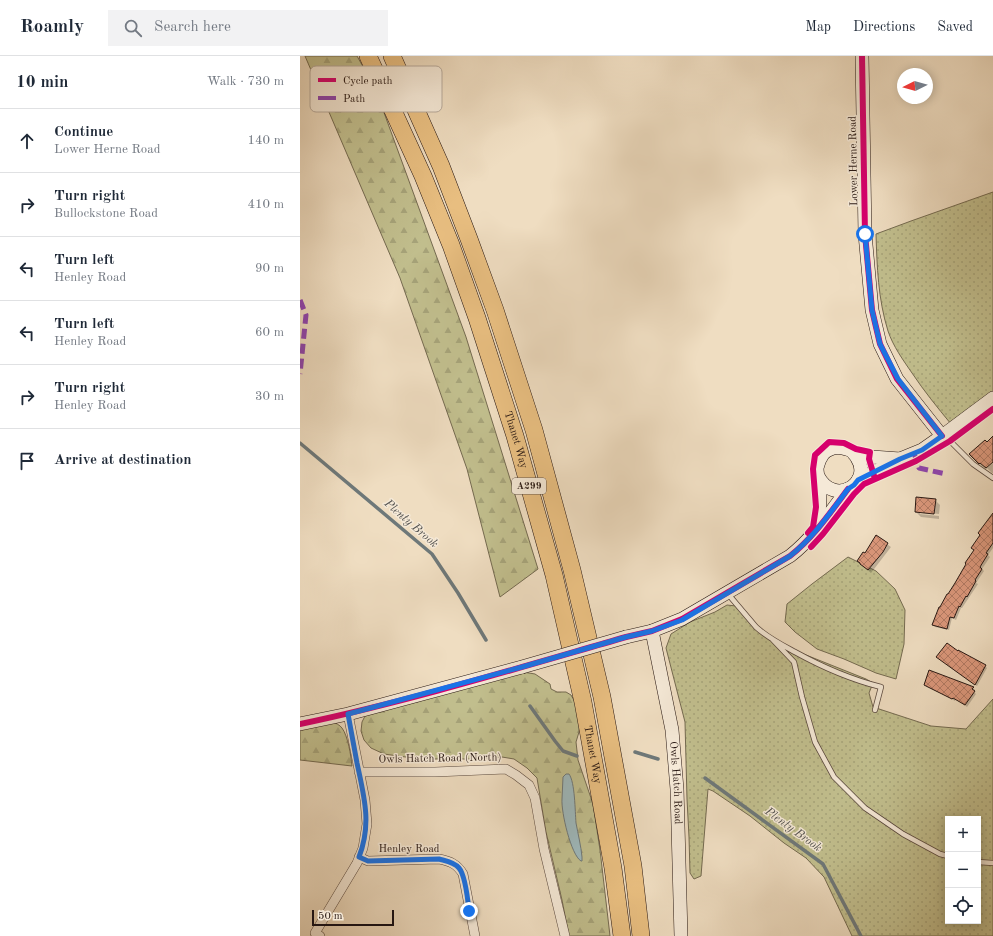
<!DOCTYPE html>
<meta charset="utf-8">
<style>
body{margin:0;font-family:"Old Standard TT",serif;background:#f2f2f3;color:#1f2937}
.controls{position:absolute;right:12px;bottom:12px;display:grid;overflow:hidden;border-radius:0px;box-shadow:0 2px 10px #0003}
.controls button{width:36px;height:36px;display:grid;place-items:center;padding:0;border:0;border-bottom:1px solid #e0e1e3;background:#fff;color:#1f2937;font:20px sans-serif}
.compass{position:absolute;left:597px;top:12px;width:36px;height:36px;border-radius:50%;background:#fff;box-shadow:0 2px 10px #0003;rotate:265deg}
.scale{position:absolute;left:12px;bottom:10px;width:82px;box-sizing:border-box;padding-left:4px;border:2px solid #271712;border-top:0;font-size:11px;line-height:14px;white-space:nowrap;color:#271712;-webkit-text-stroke:3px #f5e9d7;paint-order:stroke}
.stop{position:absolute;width:12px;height:12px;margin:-9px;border:3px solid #1a73e8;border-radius:50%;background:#fff}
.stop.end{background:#1a73e8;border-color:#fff;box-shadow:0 1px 4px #0008}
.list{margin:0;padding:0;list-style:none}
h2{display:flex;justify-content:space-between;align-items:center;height:52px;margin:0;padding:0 16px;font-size:17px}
h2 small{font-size:13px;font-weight:400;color:#747a83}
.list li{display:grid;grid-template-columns:26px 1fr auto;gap:12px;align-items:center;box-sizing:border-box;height:64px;padding:0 16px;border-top:1px solid #e0e1e3}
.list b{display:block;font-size:15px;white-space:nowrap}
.list p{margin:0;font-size:13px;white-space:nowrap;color:#747a83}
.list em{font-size:13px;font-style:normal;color:#747a83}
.icon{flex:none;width:22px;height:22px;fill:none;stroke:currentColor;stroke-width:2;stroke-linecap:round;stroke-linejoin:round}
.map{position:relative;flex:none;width:693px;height:880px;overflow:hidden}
header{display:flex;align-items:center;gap:24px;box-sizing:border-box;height:56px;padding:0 20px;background:#fff;border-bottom:1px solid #e0e1e3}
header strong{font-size:19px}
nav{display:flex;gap:22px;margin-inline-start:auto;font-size:14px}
.search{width:280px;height:36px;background:#f2f2f3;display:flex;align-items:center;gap:10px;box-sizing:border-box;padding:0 14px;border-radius:0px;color:#747a83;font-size:15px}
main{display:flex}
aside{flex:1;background:#fff}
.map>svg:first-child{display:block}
.grass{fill:url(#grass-dots);stroke:#746a50;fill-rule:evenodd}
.forest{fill:url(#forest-firs);stroke:#746a50}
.water{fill:#9eb9bd;stroke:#6e7879}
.shadow{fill:#0003}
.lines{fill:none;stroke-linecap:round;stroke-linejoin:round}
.stream{stroke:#6e7879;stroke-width:3.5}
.building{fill:url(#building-cross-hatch);stroke:#271712}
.lane-casing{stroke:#59483e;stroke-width:6}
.street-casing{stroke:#59483e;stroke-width:10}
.secondary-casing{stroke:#271712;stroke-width:14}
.highway-casing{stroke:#271712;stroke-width:18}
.lane{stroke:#f5e9d7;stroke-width:4.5}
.street{stroke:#f5e9d7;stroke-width:9}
.secondary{stroke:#f5e9d7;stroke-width:13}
.highway{stroke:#e8be80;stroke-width:17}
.secondary-bridge-casing{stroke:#271712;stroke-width:14;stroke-linecap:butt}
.secondary-bridge{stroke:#f5e9d7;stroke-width:13}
.quiet{stroke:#8e44ad;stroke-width:5;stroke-dasharray:10 5;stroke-linecap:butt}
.cycleway-casing{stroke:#f5e9d7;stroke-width:8}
.cycleway{stroke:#d6006c;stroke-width:6}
.route{stroke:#1a73e8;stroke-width:5}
.labels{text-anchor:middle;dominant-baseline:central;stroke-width:3;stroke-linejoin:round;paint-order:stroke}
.shield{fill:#f5e9d7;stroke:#65564d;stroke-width:1}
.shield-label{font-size:10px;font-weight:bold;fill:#271712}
.street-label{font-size:11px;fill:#271712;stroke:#f5e9d7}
.water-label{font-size:12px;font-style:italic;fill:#51504e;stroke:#f5e9d7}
.key{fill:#f5e9d7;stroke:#b7aa9c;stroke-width:1}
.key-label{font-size:11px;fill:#271712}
</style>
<header>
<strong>Roamly</strong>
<div class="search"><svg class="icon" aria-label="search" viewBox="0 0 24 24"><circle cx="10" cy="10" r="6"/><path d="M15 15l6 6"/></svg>Search here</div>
<nav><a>Map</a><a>Directions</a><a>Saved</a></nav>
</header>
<main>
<aside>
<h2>10 min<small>Walk · 730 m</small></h2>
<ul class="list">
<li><svg class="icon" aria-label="ahead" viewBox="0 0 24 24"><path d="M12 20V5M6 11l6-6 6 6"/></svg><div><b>Continue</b><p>Lower Herne Road</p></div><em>140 m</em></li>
<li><svg class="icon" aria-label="right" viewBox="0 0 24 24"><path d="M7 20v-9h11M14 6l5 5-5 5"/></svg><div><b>Turn right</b><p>Bullockstone Road</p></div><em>410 m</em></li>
<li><svg class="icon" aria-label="left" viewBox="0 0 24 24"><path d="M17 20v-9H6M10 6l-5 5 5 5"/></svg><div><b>Turn left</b><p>Henley Road</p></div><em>90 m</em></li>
<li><svg class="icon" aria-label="left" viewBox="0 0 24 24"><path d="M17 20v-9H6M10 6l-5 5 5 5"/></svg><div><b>Turn left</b><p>Henley Road</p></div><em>60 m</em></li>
<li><svg class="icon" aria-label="right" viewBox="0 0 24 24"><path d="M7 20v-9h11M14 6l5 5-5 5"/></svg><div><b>Turn right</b><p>Henley Road</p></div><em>30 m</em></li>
<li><svg class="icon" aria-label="arrive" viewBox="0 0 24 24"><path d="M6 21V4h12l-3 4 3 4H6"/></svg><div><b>Arrive at destination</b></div></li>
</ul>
</aside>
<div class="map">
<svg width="693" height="880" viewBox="0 0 693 880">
<defs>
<pattern id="grass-dots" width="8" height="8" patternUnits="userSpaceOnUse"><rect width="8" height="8" fill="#c1be8d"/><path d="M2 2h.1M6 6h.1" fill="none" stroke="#a6a379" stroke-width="1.8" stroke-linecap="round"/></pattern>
<pattern id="forest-firs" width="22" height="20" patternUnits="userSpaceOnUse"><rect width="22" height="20" fill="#c1be8d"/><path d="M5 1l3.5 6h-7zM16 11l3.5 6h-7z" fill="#a6a379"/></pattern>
<pattern id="building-cross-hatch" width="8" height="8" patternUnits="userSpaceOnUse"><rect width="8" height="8" fill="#db977b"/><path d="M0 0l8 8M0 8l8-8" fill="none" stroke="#b27a63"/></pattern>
</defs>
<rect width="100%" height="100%" fill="#efddc1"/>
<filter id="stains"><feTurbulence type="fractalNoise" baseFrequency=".005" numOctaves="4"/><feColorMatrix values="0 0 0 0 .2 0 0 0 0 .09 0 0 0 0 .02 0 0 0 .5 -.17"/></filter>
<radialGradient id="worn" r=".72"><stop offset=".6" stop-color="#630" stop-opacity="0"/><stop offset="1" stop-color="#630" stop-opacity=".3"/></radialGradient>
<path class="grass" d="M693,136V340L651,368C637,351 624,335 612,317C603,304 593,290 588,275C578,243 577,210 576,178L611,165Z
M548,501L576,515L595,533L605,554L604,588L596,623L576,617L544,603L517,593L495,576L485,566L487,548L512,528Z
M427,549L436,550L466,581L501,597L566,623L573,627L569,637L573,651L631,670L666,673L693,643V880H552L524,821L506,802L484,787L450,760L413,735L408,733L401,820L394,823L390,817L389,781L387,743L385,666L366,592L371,578L390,566L415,556ZM648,763H678V865H648Z"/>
<path class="forest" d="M5,0H57L75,32L166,281L238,513L200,541L167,413L100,222Z
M222,616L229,617L235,618L250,628L251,633L257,636H266L271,639L275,646L280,667L279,676L276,686L278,704L293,748L300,794L310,880H269L262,844L246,776L237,722L227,712L214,703L202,701L183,703H120L84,698L71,692L64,684L61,675L62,666L66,658Z
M32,665C35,667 40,669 42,672C48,680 51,700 52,710L0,704V668Z"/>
<path class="water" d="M266,718H269C275,726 275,755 276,767C278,778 281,790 282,801V805H281C271,799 261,756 262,743C262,736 263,728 263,721Z"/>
<path class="shadow" d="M693,382V417H692L687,412L686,413L683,411L676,405L687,387Z
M635,444L640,449L639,458L620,456V458L639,460V463L621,461L616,456Z
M693,466V492L688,499L690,501L682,513L684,515L676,527L678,528L662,552H661L656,564L652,562L649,574L635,571L633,569Z
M577,481L591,491L571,517L564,511Z
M658,596L685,610L687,612L677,630L640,603Z
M625,629L673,632L675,634L674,636L676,638L667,651L656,643L655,645L644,639L627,631Z"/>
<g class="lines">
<path class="stream" d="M0,387L132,498L158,537L186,584
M230,650L255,685L263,695L277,700
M335,696L358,703
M405,722L523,808L561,880"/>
</g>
<path class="building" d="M693,380V406L686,412L680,407L679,408L669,398L685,384L687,386Z
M616,441L636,443L634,458L615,456Z
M693,457V487L686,497L688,498L680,511L682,513L675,524L676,525L667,541L666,540L660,551L659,550L654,562L650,561L647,573L632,569L639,551H640L647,538H648L655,527L666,508L665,507L674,494L671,492L680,479L678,477Z
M576,479L588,487L583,496L568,514L560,508V507L557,505L563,496L565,497Z
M647,587L658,595V594L686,609L675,629L636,601Z
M629,614L674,631L672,633L675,635L665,649L653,642L652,643L624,629Z"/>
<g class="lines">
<defs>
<path id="lane" d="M644,381L650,385L673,408L693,422
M428,538L456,571C468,582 482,589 495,596C524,612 549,623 581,631L575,654
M473,584L494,606L502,641L515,686L534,721L565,752L603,778L640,798L648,800
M678,806L693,807"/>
<path id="street" d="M59,716H135L206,713L216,719L229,729L235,742L244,793L265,880
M59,801L68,805L139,803C150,805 157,808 163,818L175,880
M20,880L15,877L57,807L63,792L67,768L65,744L48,658"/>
<g id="secondary">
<path d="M562,0L565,178L572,254L580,288L597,323L642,380"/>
<path d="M554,398L572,401L600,403"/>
<path d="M558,424L600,403L622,394L642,380L693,342"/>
<path d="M517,473C519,461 520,449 520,436C520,428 517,420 517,412C518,407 520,402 523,398C529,392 538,390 546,393C551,394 555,397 557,402C573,426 535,452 518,420"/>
<path id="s1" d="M352,575L372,674L377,733L381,880"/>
<path d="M326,581L352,575L382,563L490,500C513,482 530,457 548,433"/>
<path d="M0,668L48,658L222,611"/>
</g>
<g id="highway">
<path id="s2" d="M68,0L123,120L151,189L177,262L215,380L254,519L283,646L313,812L322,880"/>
<path d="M92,0L141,110L169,183L195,254L234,374L272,514L302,641L333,810L341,880"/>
</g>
</defs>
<use href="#lane" class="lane-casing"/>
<use href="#street" class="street-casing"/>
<use href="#secondary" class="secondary-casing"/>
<use href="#highway" class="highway-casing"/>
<use href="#lane" class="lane"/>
<use href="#street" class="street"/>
<use href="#secondary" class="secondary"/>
<use href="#highway" class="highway"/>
<defs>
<path id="secondary-bridge" d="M222,611L326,581"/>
</defs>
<use href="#secondary-bridge" class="secondary-bridge-casing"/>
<use href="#secondary-bridge" class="secondary-bridge"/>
<path class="quiet" d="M0,244L6,259L0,318
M614,397L619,412L646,418"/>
<defs>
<path id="cycleway" d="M562,0L565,178L572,254L580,288L597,323L642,380
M508,477L513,471L516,451L513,413L515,399L529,386L544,387L556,393L570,396L569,403L575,423
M511,491L523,478L554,438L564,428L616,405L650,385L693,353
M0,668C110,645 218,612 326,581L352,575L382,563L490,500C513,482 530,457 548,433"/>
</defs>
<use href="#cycleway" class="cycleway-casing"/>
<use href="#cycleway" class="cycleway"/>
</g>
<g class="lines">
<path class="route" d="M169,855C168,845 165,819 159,812C154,806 146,805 139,803L68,805L59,801C72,768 64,740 57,707C54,690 51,674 48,658L222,611L326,581L352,575L382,564L490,500C513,482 530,457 548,433L554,429L558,424L600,403L622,394L642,380L598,323L580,288L572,254L565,178"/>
</g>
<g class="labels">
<rect class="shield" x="212" y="422" width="34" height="16" rx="3"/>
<g class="shield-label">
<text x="229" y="430">A299</text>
</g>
<g class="street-label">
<text transform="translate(554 105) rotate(-91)">Lower Herne Road</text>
<text stroke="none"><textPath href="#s2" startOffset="412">Thanet Way</textPath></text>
<text stroke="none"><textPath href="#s2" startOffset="736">Thanet Way</textPath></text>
<text transform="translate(140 703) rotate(-1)">Owls Hatch Road (North)</text>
<text stroke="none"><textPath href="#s1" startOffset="154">Owls Hatch Road</textPath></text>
<text x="109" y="793">Henley Road</text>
</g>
<g class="water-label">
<text transform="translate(111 468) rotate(41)">Plenty Brook</text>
<text transform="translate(493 774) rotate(36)">Plenty Brook</text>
</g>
</g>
<rect x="10" y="10" width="132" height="46" rx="6" class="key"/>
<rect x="18" y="22" width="18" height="4" fill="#d6006c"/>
<rect x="18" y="40" width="18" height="4" fill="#8e44ad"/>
<g class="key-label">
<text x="43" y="28">Cycle path</text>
<text x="43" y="46">Path</text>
</g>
<rect width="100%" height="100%" filter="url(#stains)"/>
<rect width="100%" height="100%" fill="url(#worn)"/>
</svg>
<div class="controls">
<button>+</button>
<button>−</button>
<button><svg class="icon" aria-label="locate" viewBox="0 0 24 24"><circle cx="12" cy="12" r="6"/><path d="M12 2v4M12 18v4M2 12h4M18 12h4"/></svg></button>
</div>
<svg class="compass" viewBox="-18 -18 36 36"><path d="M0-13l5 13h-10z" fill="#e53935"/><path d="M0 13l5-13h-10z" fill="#747a83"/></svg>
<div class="scale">50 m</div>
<div class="stop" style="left:565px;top:178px"></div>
<div class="stop end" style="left:169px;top:855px"></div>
</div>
</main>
